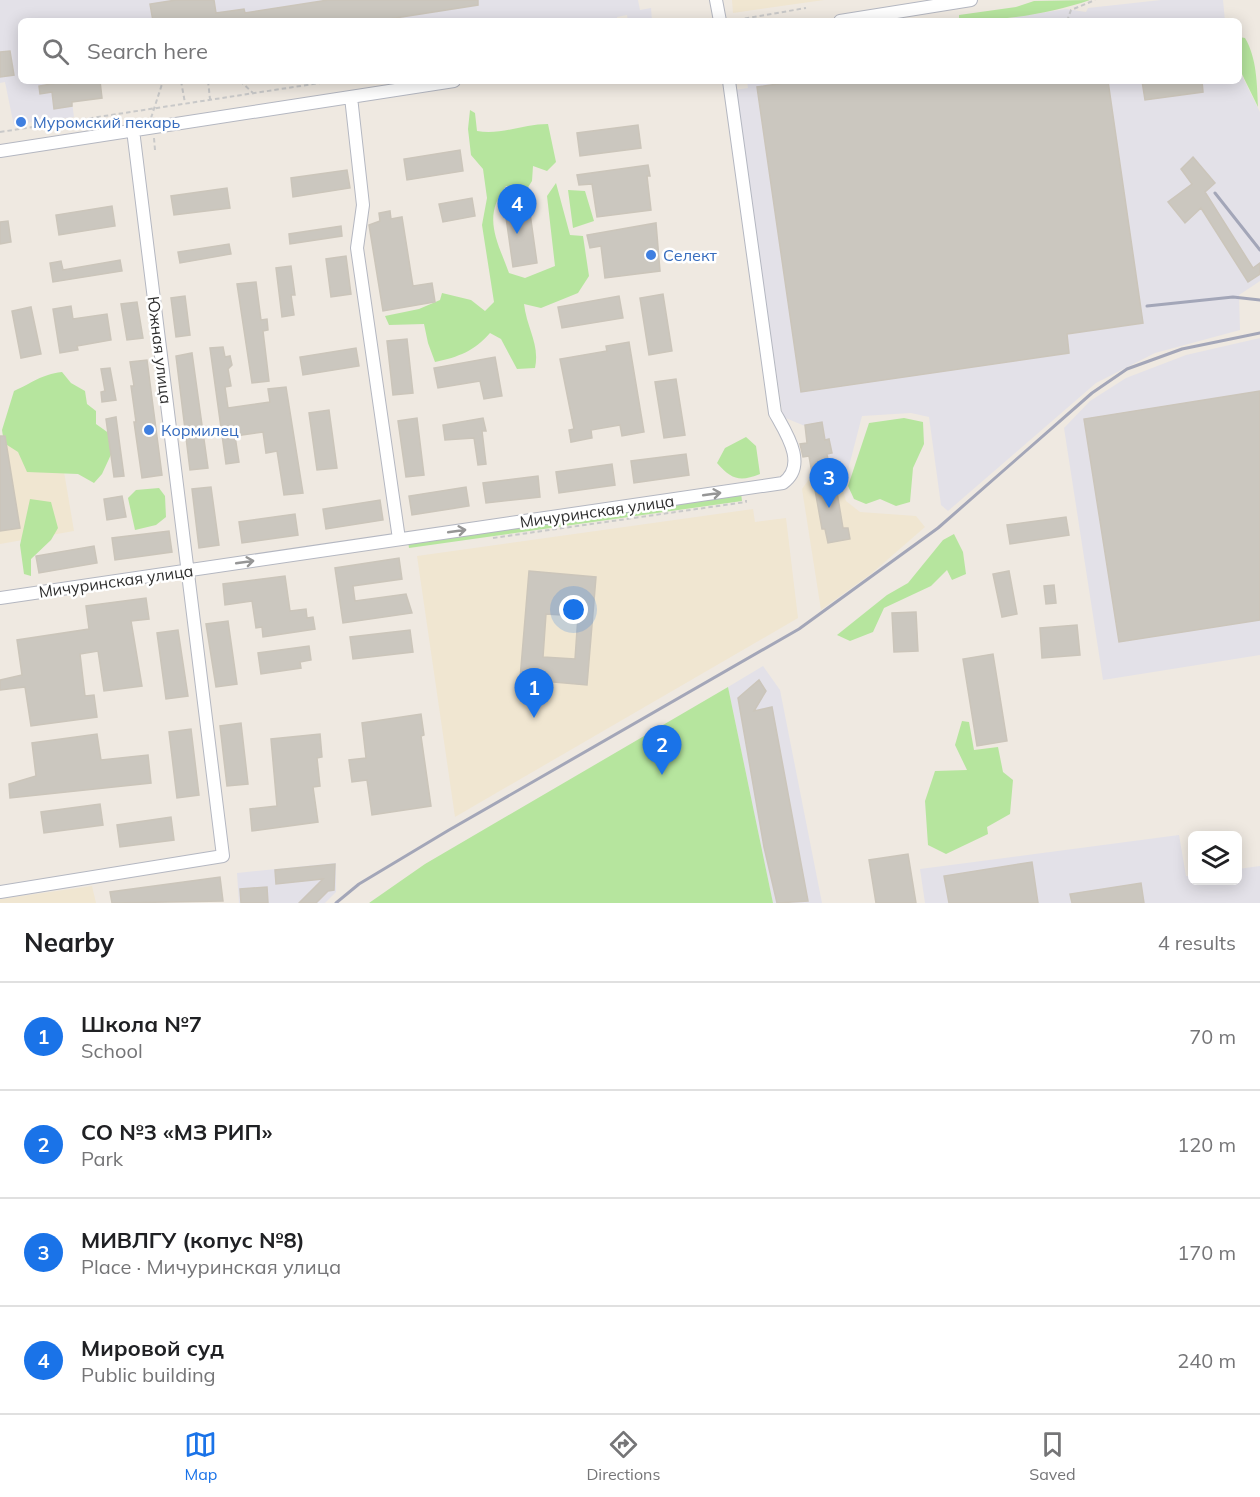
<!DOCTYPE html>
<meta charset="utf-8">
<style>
body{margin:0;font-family:Mulish,sans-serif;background:#f2f2f2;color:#202124}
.controls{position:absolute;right:18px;bottom:18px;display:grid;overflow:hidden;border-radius:9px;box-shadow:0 3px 15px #0003}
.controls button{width:54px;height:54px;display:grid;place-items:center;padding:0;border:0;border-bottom:2px solid #e0e0e0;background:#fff;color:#202124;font:30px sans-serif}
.you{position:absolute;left:574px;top:610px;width:21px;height:21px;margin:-15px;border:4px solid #fff;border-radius:50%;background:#1a73e8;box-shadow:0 0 0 9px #1a73e833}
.badge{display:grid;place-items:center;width:39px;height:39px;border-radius:50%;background:#1a73e8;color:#fff;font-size:20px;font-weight:700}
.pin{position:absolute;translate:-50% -50px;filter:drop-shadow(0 2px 3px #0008)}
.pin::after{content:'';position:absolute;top:32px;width:21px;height:18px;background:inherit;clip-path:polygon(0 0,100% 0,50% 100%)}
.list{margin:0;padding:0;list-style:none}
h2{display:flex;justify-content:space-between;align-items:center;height:78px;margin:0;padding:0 24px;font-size:26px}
h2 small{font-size:20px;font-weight:400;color:#757577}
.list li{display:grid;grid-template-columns:39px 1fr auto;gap:18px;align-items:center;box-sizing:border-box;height:108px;padding:0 24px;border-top:2px solid #e0e0e0}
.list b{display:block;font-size:22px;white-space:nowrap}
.list p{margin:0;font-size:20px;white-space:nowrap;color:#757577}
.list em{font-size:20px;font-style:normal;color:#757577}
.icon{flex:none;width:33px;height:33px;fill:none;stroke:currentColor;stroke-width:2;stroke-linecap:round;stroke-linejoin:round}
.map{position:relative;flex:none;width:1260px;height:903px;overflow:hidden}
.search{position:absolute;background:#fff;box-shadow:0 3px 15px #0003;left:18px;right:18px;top:18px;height:66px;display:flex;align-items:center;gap:15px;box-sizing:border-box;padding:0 21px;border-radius:9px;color:#757577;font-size:22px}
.sheet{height:510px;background:#fff}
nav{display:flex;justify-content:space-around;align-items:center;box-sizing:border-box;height:84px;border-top:2px solid #e0e0e0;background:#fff;font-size:16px;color:#757577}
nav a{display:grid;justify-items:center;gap:3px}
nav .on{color:#1a73e8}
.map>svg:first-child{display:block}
.industrial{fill:#e3e1e8}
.education{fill:#f0e6d1}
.green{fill:#b6e59e}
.building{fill:#cbc7bf;stroke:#cbc5ba;stroke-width:1.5;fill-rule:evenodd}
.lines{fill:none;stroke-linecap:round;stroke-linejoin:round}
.minor-casing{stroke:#b4b7c1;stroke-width:14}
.path{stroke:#c9c9c9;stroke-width:2;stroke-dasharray:4.5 3;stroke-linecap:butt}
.minor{stroke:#fff;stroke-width:12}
.rail{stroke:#a3a6b8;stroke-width:3}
.oneway{stroke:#969696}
.shop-dot{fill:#3f7fe0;stroke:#fff;stroke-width:2}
.labels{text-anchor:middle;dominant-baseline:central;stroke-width:5;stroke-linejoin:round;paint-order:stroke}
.shop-label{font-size:16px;fill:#366cbe;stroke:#fff;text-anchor:start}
.street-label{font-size:16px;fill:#2e2e2e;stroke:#fff}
</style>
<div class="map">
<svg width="1260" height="903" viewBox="0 0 1260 903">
<rect width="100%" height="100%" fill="#efe9e1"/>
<path class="industrial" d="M0,0H176L150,4L153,21H21V81H69L74,117L45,121V119L14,126L5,82L0,83Z
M214,0H328L245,13L244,9L216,13Z
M371,0H638L640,10L651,8L652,21H628L627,15L617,17L618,21H374Z
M1161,0H1223L1225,21H991L1066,9L1086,12L1088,8Z
M1239,70L1260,112V281L1239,295L1240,330L1155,353L1096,383L948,511L941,505L929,417L911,413L862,416L848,470L812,475L809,457H803L800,444L807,443L805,426L783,417L734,90L748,88L747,81H1239Z
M1260,338V655L1103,680L1064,428L1090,401L1126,378L1186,355Z
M763,666L780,690L822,903H773L728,687Z
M1179,835L1186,876H1192V880H1238V869L1260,866V903H925L920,869Z
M336,863V892L325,903H239L237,873Z"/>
<path class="education" d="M732,0H824L733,13Z
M57,430L74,531L0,544V439Z
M848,470L843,490L846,501L860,512L916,516L925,527L871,574L821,610L802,489L812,475Z
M753,509L755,522L786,518L798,618L455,817L417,556Z
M92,886L96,903H0V899Z"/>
<path class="green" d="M1090,0C1049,14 1002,21 959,21V15L1016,7L1034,1Z
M1239,37L1245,38C1257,58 1257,85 1258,107L1239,68Z
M470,110L475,113L477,131C502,135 524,124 548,124L556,162L547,171L533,166L532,181L525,192L506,186C482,217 497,240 509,273L525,278L555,266L547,196L556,183L570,235L583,236L589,276L578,293L541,308L524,304C527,329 540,344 535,368L517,369L501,339L490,333C474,351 459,357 435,362L428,343L424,324L389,325L385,316L419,309L440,300L442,293L471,300L485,311L494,302L482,225L487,198L483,169L471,155L468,129Z
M568,190L585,191L594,221L573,228Z
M62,372L71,383L85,391L87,404L96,411V424L110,434L114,448L102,474L94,483L78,474L27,472L18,452L4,443L2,430L14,391C34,382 40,375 62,372Z
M904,418L923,422L924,444L913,468L910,502L896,506L880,499L866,504L854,499L848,486L869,423Z
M746,437L756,446L760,474C740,482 732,480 717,463L725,448Z
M159,488L165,496L166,517L156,525L135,530L128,498L136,490Z
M741,493L742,501L409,548L408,541Z
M30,499L51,502L58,528L51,540L31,559V576L24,574L20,545Z
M954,534L963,552L966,574L952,580L947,570L931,586L884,608L873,632L850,641L837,635L887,595L908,583L943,540Z
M728,687L773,903H369L425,864Z
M962,721L969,722L974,750L998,747L1003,772L1013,780L1010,814L987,827L988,834L946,854L928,845L925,801L935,771L967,770L955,745Z"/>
<path class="building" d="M176,0H214L216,13L244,9L245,13L328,0H478V5L376,21H153L150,4Z
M10,51L14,75L0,77V52Z
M69,81V84L100,81L102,98L72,102V106L54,109L52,92L40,94L39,86Z
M798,81H1108L1143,323L1067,334L1069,353L801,392L757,87Z
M1142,81H1202L1203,92L1145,100Z
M638,125L641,148L580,156L577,133Z
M460,150L463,171L407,180L404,159Z
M1193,157L1215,183L1205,192L1253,268L1260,263V274L1248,282L1201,208L1185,223L1168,202L1192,184L1181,169Z
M648,165L650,176H647L651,210L597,217L592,184L579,185L577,175Z
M347,170L350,188L293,197L291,178Z
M227,188L230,208L174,215L171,196Z
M472,198L475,216L443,222L439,204Z
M528,199L537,263L513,267L504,203Z
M112,206L115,226L59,235L56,215Z
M390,211L391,219L402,217L413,286L432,283L435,302L383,311L369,225L380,221L379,213Z
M8,221L11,242L0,244V222Z
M656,223L660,271L605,278L601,246L590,248L587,235Z
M341,226L342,236L290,244L289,234Z
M229,244L231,254L180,263L178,252Z
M346,256L351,294L331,297L326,259Z
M120,260L122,271L53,282L50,263L61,261L63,270Z
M291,266L295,295H291L294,315L282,317L276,268Z
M256,282L261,320L267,319L268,330L263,331L269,381L252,383L237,284Z
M663,294L672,351L649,355L640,298Z
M185,296L190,335L176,337L171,298Z
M619,296L623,318L562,328L558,307Z
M137,302L143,338L127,340L121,304Z
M71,306L73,319L107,314L111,340L77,346L78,350L60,353L53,309Z
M31,307L41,354L21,358L12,311Z
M407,339L413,393L393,395L387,341Z
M629,342L644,432L622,436L620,425L591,430L592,438L571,442L569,430L574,429L560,359L607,351L606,346Z
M223,347L225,357L230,356L232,365L228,369L231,386L225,387L228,408L270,402L268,389L286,387L303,493L284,495L277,451L266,453L263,432L235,436L239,462L226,464L210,348Z
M356,348L359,366L303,375L300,357Z
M192,353L208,468L190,470L176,356Z
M495,357L502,396L484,399L480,381L438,388L434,368Z
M147,360L162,475L142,478L134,422H136L131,386H134L130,362Z
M110,368L116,400L102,402L101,392L105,391L101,369Z
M676,379L685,435L664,438L655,382Z
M1260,391V620L1119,642L1084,419Z
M329,410L337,468L317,470L309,413Z
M116,417L124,476L114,477L106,419Z
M417,418L424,475L406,477L398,421Z
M483,418L486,431H482L486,464L478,465L474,438L445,440L443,425Z
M822,422L825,440L829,439L832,453L827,454L833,487L836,486L843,528H848L850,539L828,543L825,529H822L809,456L803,457L800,444L807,443L805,425Z
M0,436H5L20,528L0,531Z
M686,454L689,475L634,483L631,461Z
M612,464L615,485L559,493L556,472Z
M538,476L540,497L486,503L483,483Z
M211,487L219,545L199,548L192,489Z
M466,487L469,506L412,515L409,496Z
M122,496L126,517L107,520L104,499Z
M380,500L383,520L326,529L323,509Z
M295,514L298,535L242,543L239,522Z
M1066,517L1069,535L1010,544L1007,525Z
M169,531L172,552L115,560L112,538Z
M94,546L97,563L39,573L36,556Z
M399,558L402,579L353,586L355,601L406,594L412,613L343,623L335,568Z
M529,571L596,577L587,685L520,679ZM546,614L578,616L575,659L543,657Z
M1009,571L1017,614L1002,617L993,574Z
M285,576L290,611L306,609L307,618L313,617L315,629L263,637L262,627L256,628L252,601L225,605L223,584Z
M1054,585L1056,603L1046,604L1044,586Z
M146,598L149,619L131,621L142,686L104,691L98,651L80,654L85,696L94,695L97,717L31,726L25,687L0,690V680L22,675L17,640L89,629L86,606Z
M916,612L918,651L894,652L892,613Z
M228,621L237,684L216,687L206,624Z
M1077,625L1080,655L1042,658L1040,628Z
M178,630L188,696L166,699L157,633Z
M410,630L413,652L353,659L350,637Z
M309,646L311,660L300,662L301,668L261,674L258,653Z
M993,654L1007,741L977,746L963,659Z
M759,680L766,691L754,711L772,707L808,901L777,903L764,847L738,698Z
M421,714L424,735L421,736L431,806L372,815L367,780L352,782L349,760L366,758L362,723Z
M241,723L248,784L227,786L220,726Z
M191,729L199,795L177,798L169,732Z
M97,734L101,760L148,755L151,783L10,798L9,784L36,776L32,743Z
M320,734L322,757L317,758L320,786L313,787L318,822L252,831L250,809L277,806L271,739Z
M100,804L103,825L44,833L41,812Z
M171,817L174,840L120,847L117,825Z
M908,854L916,903H876L869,860Z
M1032,862L1038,903H949L944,876Z
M335,864L334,890L328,891L316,903H299L323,879L276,884L275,870Z
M220,877L223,901L112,903L110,892Z
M1141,883L1144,903H1072L1070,894Z
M267,887L268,903H241L240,889Z"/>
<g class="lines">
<defs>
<path id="minor" d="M716,0L720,21
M840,21L971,0
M351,97L363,205L357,248L399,539
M0,151L454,81
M0,598L783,483C808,465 786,433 775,413L729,81
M0,892L223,856L133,130"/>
</defs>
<use href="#minor" class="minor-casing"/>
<path class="path" d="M730,21L806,8
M1067,21L1071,10L1095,0
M181,81L185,103
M208,81L210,99
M240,81L253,93
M151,118L163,81
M0,132L333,81
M154,138L155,150
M493,538L746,502V500"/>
<use href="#minor" class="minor"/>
<path class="rail" d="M1215,193L1260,250
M1147,306L1233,297L1260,300
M336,903L359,884L449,830L799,629L938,528L1092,393L1127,369L1182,349L1260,333"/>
</g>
<defs><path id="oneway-shaft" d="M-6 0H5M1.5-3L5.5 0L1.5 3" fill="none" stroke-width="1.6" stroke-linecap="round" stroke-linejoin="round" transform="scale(1.5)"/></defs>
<g class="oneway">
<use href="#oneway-shaft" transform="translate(712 494) rotate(-8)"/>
<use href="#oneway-shaft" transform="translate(457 531) rotate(-8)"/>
<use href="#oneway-shaft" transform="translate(245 562) rotate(-8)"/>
</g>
<g class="shop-dot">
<circle cx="21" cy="122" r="6"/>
<circle cx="651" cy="255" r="6"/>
<circle cx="149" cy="430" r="6"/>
</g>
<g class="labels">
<g class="shop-label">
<text x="33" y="122">Муромский пекарь</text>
<text x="663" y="255">Селект</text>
<text x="161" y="430">Кормилец</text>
</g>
<g class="street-label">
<text transform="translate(160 350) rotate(83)">Южная улица</text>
<text transform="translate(597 511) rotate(-8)">Мичуринская улица</text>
<text transform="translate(116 581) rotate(-8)">Мичуринская улица</text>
</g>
</g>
</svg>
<div class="controls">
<button><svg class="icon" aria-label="layers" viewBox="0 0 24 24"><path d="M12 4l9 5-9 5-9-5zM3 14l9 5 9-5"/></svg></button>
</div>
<div class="you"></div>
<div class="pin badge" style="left:534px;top:718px">1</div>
<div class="pin badge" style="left:662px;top:775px">2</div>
<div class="pin badge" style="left:829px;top:508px">3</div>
<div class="pin badge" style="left:517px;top:234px">4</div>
<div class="search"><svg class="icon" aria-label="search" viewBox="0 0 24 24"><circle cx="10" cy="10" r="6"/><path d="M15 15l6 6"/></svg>Search here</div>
</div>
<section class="sheet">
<h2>Nearby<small>4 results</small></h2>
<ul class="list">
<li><span class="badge">1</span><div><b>Школа №7</b><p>School</p></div><em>70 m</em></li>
<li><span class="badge">2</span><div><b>СО №3 «МЗ РИП»</b><p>Park</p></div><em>120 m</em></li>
<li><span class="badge">3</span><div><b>МИВЛГУ (копус №8)</b><p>Place · Мичуринская улица</p></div><em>170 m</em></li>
<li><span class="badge">4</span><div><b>Мировой суд</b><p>Public building</p></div><em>240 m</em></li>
</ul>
</section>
<nav>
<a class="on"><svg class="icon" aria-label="map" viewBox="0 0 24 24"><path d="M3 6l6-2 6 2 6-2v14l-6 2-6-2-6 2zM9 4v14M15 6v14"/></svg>Map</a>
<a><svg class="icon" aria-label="directions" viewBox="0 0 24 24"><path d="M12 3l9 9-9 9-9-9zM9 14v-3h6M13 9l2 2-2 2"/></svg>Directions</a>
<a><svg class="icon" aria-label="saved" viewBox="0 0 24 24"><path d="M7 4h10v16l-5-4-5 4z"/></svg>Saved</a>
</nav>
